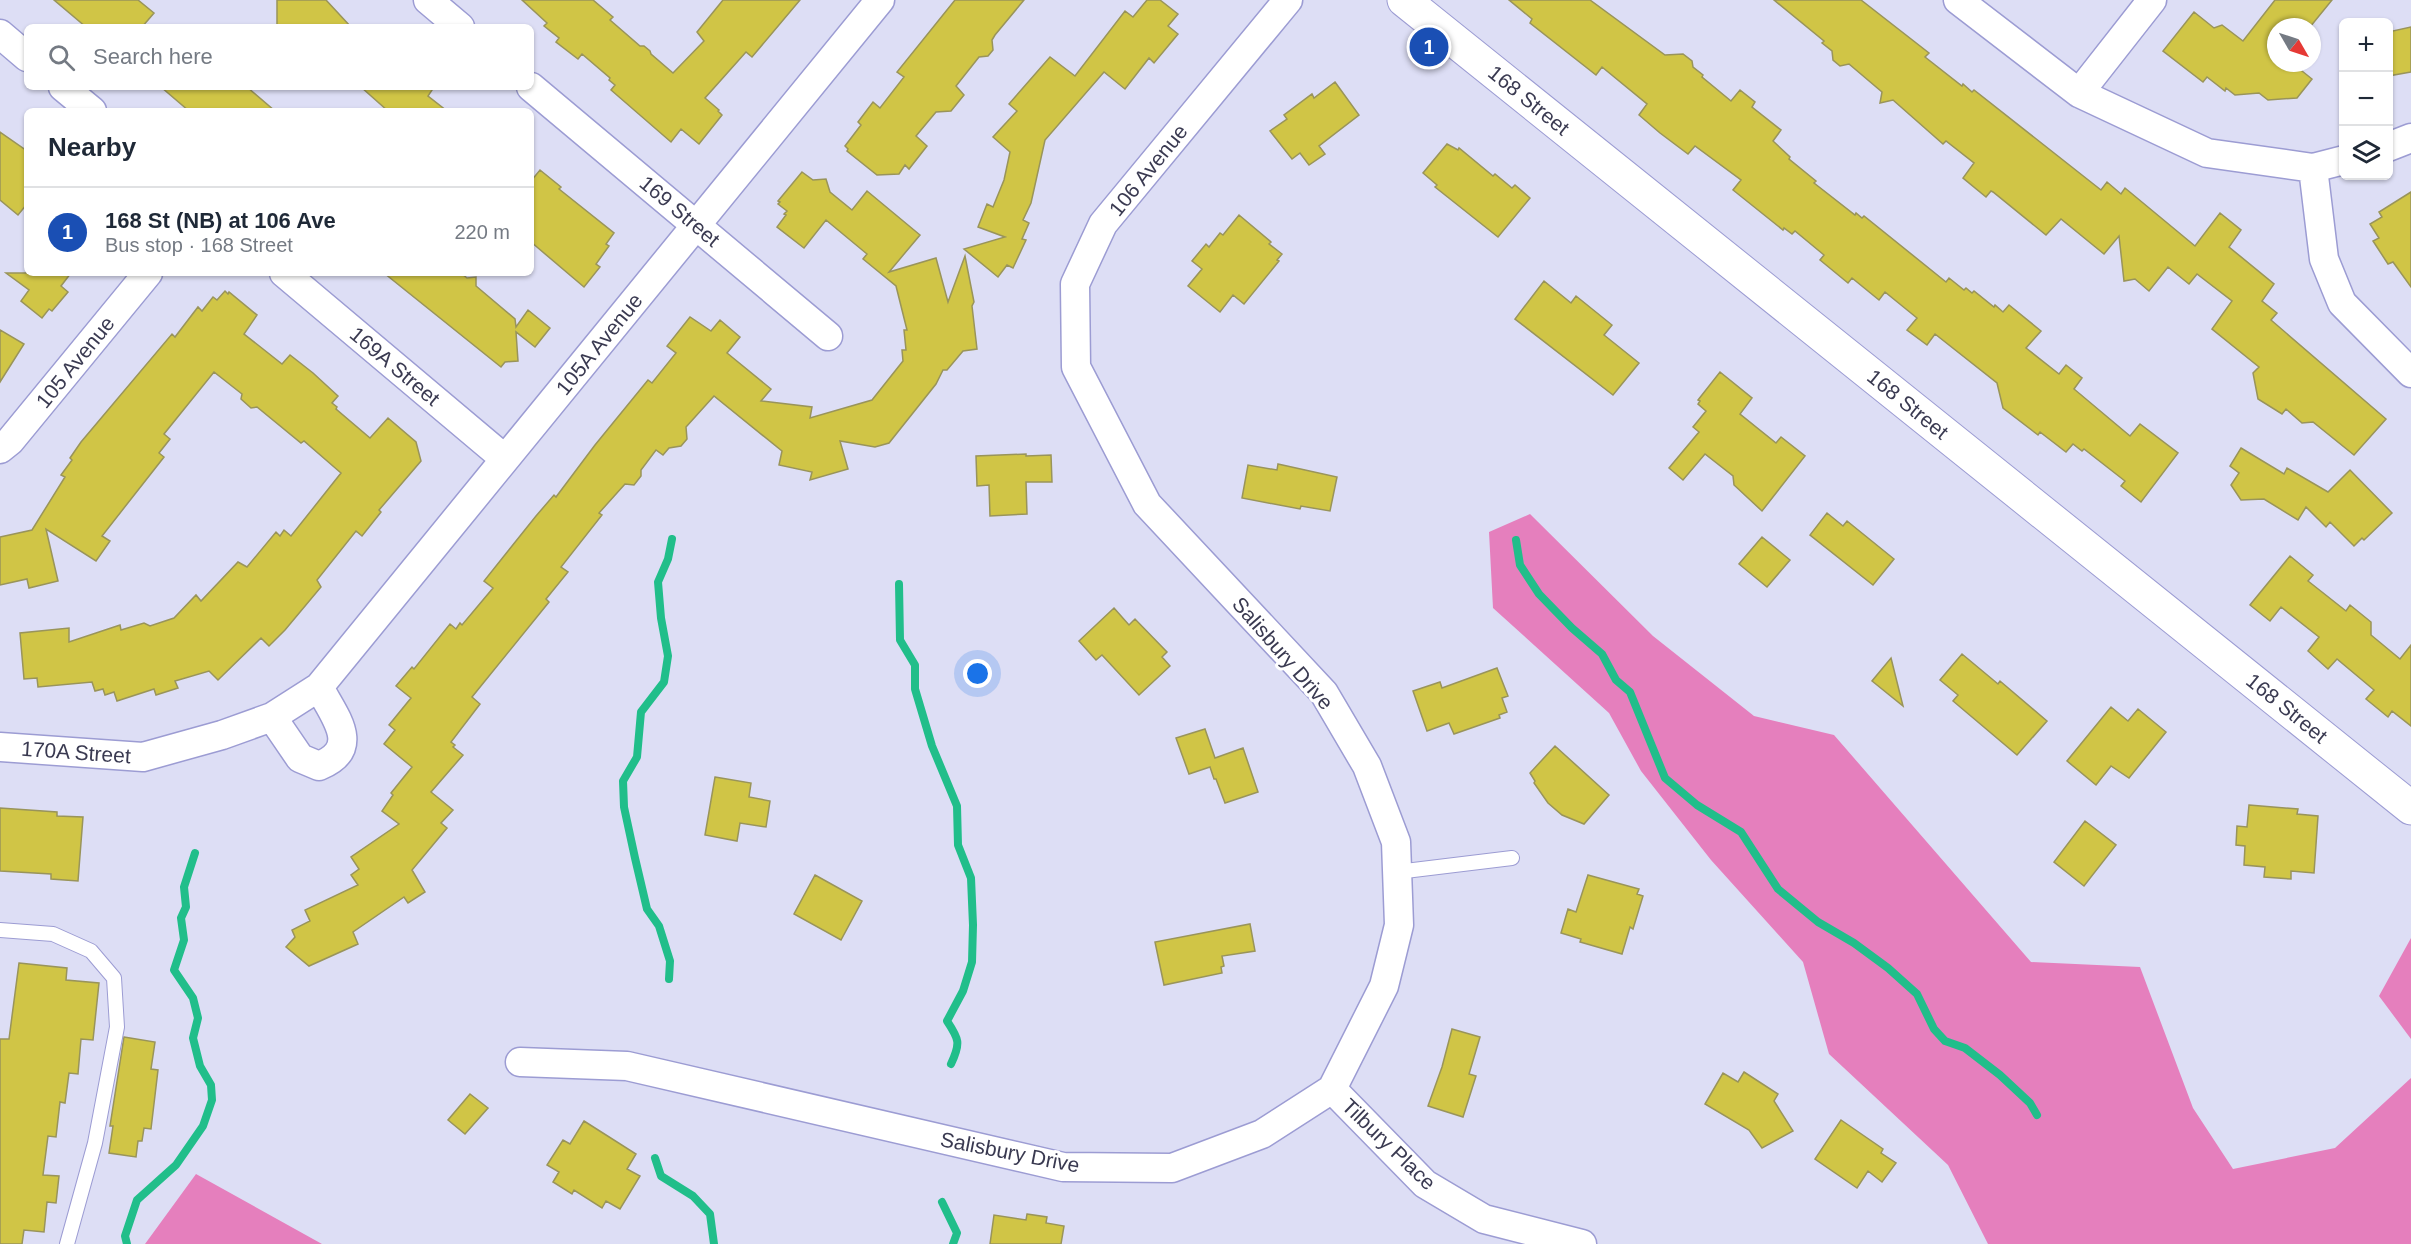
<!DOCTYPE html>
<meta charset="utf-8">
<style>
body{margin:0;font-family:Helvetica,sans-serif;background:#f2f2f3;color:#1f2937}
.controls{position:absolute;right:18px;top:18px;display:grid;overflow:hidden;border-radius:9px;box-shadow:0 2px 4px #0004}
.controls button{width:54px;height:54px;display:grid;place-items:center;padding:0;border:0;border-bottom:2px solid #e0e1e3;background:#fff;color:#1f2937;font:30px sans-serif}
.compass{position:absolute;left:2267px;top:18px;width:54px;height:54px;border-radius:50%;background:#fff;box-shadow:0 2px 4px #0004;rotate:129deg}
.you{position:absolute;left:978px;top:674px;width:21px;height:21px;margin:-15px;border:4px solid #fff;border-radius:50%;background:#1a73e8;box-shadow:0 0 0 9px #1a73e833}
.badge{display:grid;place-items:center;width:39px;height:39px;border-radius:50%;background:#d93025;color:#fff;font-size:20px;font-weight:700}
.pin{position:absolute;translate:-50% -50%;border:3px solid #fff;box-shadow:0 2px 6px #0006}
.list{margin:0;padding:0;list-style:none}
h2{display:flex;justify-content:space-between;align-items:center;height:78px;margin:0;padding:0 24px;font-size:26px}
h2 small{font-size:20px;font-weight:400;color:#747a83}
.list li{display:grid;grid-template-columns:39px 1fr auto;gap:18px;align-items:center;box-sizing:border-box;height:90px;padding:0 24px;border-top:2px solid #e0e1e3}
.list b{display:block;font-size:22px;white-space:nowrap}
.list p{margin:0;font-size:20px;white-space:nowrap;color:#747a83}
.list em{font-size:20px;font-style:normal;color:#747a83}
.icon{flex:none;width:33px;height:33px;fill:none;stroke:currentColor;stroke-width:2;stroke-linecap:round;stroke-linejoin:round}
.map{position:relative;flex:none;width:2411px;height:1244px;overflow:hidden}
.search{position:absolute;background:#fff;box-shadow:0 2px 4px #0004;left:24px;top:24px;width:510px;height:66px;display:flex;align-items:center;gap:15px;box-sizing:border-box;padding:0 21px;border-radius:9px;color:#747a83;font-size:22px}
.panel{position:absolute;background:#fff;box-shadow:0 2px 4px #0004;left:24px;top:108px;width:510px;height:168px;border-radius:9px}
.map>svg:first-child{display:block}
.forest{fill:#e57fbd}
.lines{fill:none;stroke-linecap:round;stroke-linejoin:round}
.stream{stroke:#21be8a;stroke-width:8}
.building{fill:#d0c546;stroke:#99945a;stroke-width:1.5}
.lane-casing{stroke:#9c9cd3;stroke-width:16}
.street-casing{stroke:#9c9cd3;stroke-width:31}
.secondary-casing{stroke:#9c9cd3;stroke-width:35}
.lane{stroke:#fff;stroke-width:14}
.street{stroke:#fff;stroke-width:28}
.secondary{stroke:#fff;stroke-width:33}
.labels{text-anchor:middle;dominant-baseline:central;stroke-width:6;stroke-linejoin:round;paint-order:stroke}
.street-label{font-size:21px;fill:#3a3a51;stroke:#fff}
</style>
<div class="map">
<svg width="2411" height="1244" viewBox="0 0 2411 1244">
<rect width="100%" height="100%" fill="#dddef5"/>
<path class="forest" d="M1530,514L1653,636L1754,716L1834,735L2031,962L2140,967L2193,1108L2233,1169L2335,1148L2411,1078V1244H1988L1948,1165L1829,1054L1803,962L1711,860L1641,771L1609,713L1493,608L1489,532Z
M2411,938V1039L2379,996Z
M196,1174L322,1244H145Z"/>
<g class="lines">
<path class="stream" d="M1516,540L1520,565L1539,594L1572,628L1602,654L1616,680L1630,692L1665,778L1697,805L1741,832L1778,889L1818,922L1854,943L1888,968L1917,994L1934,1029L1945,1041L1965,1048L2000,1075L2030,1103L2037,1115
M899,584L900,640L915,665V689L932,746L957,806L958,845L971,878L973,925L972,962L963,991L947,1021C959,1039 961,1043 951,1064
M669,979L670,961L659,926L647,909L635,858L624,807L623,781L637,757L641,712L664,682L668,656L661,618L658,582L668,559L672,539
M655,1158L661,1176L693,1196L710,1214L714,1244
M942,1202L957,1233L953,1244
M127,1244L125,1236L137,1200L176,1165L203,1126L212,1100L211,1085L200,1066L193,1038L198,1018L193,998L174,970L184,940L181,918L186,907L184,887L195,853"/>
</g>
<path class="building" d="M54,0H138L154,13L142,27H86Z
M277,0H326L351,27H292L277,25Z
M522,0H593L613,17L610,20L640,46H644L650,51L651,54L673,73L704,41L697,32L723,0H800L752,57L746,52L705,98L719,110L718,111L722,115L699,144L681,129L671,142L611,90L615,85L609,80L610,78L582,54L578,59L556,42L559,38L544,26L547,23Z
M955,0H1024L995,35L992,40L993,50L988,56L979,57L956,86L964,95L951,111L936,112L916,136L927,146L909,169L905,165L899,174L877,175L847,151L848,149L845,146L861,125L858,122L873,102L880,108L904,77L897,72Z
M1147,0H1160L1178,14L1168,26L1178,34L1154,63L1149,58L1125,89L1104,72L1045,140L1031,203L1023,220L1029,223L1022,239L1026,240L1013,268L1007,265L998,277L964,249L1005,237L978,227L987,204L993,207L1004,180L1010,152L993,137L1017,111L1009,104L1050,57L1075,76L1125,11L1133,17Z
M1509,0H1590L1665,55L1683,54L1692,61L1693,67L1703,75L1702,77L1731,101L1740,90L1755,102L1752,107L1781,130L1773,141L1790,157L1789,159L1816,181L1814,183L1855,215L1856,213L1862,218L1864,216L1946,282L1949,278L1964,290L1966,288L1972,293L1974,291L1994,307L1995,305L2003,312L2009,305L2041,331L2026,348L2059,374L2066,365L2082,378L2074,389L2130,436L2140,424L2178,453L2141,502L2121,486L2125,481L2084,449L2082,451L2073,444L2066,452L2040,432L2038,435L2003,408L1997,383L1935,334L1927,345L1907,330L1917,318L1885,292L1879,300L1852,278L1848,283L1820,260L1824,255L1795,231L1792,234L1784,228L1783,230L1733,190L1741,180L1695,146L1688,154L1660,133L1639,115L1647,104L1602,67L1596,75L1530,23L1532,19Z
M1774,0H1861L1929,53L1925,57L1962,86L1963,84L1972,92L1974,90L2101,190L2107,182L2121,194L2125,188L2195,246L2220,213L2241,230L2229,247L2274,284L2262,301L2277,313L2271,320L2386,419L2354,455L2313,422L2302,423L2286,409L2282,414L2258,399L2253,373L2259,367L2212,329L2232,301L2197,274L2189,284L2168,267L2149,291L2135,279L2124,281L2119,236L2104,254L2061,219L2046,235L1993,192L1991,191L1986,197L1963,178L1974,163L1946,141L1943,144L1893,100L1880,103L1882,92L1849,64L1840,66L1833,60L1832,51L1822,43L1824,41Z
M2275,0H2332L2310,27H2276V63H2292L2312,79L2297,98L2268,100L2259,93L2235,95L2226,88L2225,91L2207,77L2203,82L2163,51L2194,12L2214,28L2222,25L2243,41Z
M2411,27V72L2388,76V32Z
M1335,82L1359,115L1319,146L1325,154L1309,165L1300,153L1292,159L1270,131L1287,119L1284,115L1312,94L1314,98Z
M161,87H247L275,111H189Z
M361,87H434L428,96L447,111H388Z
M0,132L27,151V204L18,215L0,200Z
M1447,144L1458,150L1459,148L1493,176L1495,174L1512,188L1515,185L1530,198L1498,237L1435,187L1437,185L1423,173Z
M540,170L561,187L559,189L614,233L606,244L609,246L596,264L600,267L584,287L531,242V181Z
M802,172L813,180L826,179L830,192L852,210L867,191L920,235L889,272L936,258L948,302L965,256L974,302L972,306L977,349L963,351L947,370H943L936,384L889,443L875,447L840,441L848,469L810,480L812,472L779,465L782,451L714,396L686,427L687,439L681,446L669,448L663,455L656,450L641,470V476L634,485L625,484L599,513L602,515L561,567L568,572L546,599L549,602L472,697L480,704L451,742L455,745L453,747L463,755L431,792L453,810L441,823L447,828L412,870L425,892L408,903L404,897L353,932L358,944L309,966L286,947L295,937L292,930L310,921L305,910L358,885L351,875L359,869L351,857L399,824L382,811L393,795L391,793L412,767L384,744L395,730L389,725L411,698L396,686L412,667L414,669L450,624L456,629L460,623L462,625L493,588L484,581L536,516L554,495L556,497L595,445L648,380L652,383L676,353L667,346L690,317L711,331L720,320L740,337L727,353L771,389L761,401L812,407L810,418L872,400L903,361L902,350H906L904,330H907L896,286L863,259L867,254L826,220L804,248L777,227L786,215L784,214L787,211L778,204L780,202L778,201Z
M2411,192V287L2393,262L2388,264L2373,241L2379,238L2370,224L2382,217L2379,212Z
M1239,215L1271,242L1269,244L1282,254L1277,260L1279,261L1244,304L1233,295L1220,312L1188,286L1202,269L1192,261L1206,244L1209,247L1220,233L1223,235Z
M6,273H71L61,286L68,292L52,311L49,309L42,318L21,301L29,290Z
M384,273H461L467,278L476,277V286L515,319L516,327L528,310L550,328L535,347L516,332L518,361L505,362L501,367Z
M1544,281L1571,303L1576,296L1612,325L1604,335L1639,363L1613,395L1515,319Z
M225,291L228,294L229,292L257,315L244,334L282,364L290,355L313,373L338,396L332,403L337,407L336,409L370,438L388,418L416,442L421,461L379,510L381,512L362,536L356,531L317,580L321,587L285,630L269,646L261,638L218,680L209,671L175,681L178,688L156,695L154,689L117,701L114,692L105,695L103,689L95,691L92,682L38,687L37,678L24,679L20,633L69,628V642L120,625L121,630L144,623L150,626L174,618L196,595L201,601L238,562L247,567L276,532L280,536L284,530L291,536L341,473L304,441L301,443L257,407L251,408L241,399L242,394L214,372L164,434L170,439L159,453L164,457L102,536L110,541L96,561L46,529L58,581L29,588L27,579L0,585V537L32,530L65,477L61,475L72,460L70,458L81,442L172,334L175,337L198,307L202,311L213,297L217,300Z
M0,330L24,344L0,382Z
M1720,372L1752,398L1740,414L1776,443L1781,437L1805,456L1762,511L1734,485L1733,476L1705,454L1683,480L1669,468L1699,432L1693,427L1706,411L1698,404L1700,401L1698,400Z
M2241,448L2284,474L2287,468L2328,492L2350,470L2392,513L2364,540L2362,538L2354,546L2330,522L2326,527L2306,507L2298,520L2264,499L2241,500L2231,485L2239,473L2230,466Z
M1026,454V456L1051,455L1052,482H1026L1027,514L990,516L989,485L977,486L976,456Z
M1278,464L1337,477L1330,511L1301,506L1300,509L1242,498L1248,465L1277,470Z
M1827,513L1843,526L1847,521L1894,559L1873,585L1810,535Z
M1762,537L1790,560L1767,587L1739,564Z
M2290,556L2313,575L2308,581L2346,611L2350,605L2371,622V635L2400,659L2411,645V726L2392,711L2388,717L2366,699L2374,690L2337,659L2328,669L2308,651L2319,637L2281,607L2270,621L2250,605Z
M1114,608L1129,625L1135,619L1167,652L1162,657L1170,666L1139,695L1102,655L1096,660L1079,641Z
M1962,654L1998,684L2000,681L2047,721L2017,755L1953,701L1958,695L1940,680Z
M1891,658L1903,706L1872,681Z
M1497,668L1508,696L1502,698L1507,712L1499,715L1500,718L1454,734L1449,723L1427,731L1413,691L1440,682L1442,688Z
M2111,707L2128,721L2138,709L2166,732L2129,778L2111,766L2096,785L2067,761Z
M1205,729L1215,758L1243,748L1258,792L1225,803L1216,779H1214L1210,767L1189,774L1176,738Z
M1555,746L1609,795L1584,824L1562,815L1548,803L1534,783L1535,781L1530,773Z
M715,777L751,783L749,797L770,801L766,827L740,823L737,841L705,835Z
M2249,805L2298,809L2297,814L2318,816L2314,873L2291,871V879L2264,877L2265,867L2244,865L2245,846L2236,845L2237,826L2247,827Z
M0,808L57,812V816L83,817L78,881L51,879V874L0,871Z
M2085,821L2116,845L2084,886L2054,862Z
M815,875L862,901L841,940L794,914Z
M1588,875L1639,889L1637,894L1643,896L1633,929L1630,927L1622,954L1580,942L1581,939L1561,933L1568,909L1576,912Z
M1250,924L1255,951L1222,956L1224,966L1221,967L1222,973L1164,985L1155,942Z
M19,963L67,968L66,980L99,983L93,1040L81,1039L78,1074L69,1073L65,1103L60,1102L56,1137L48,1136L43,1175L59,1176L56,1203L47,1202L44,1232L24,1230L22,1244H0V1039H9Z
M1452,1029L1480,1037L1469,1074L1476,1076L1463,1117L1428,1106L1442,1067Z
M124,1037L155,1042L151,1069L158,1070L151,1129L144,1128L142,1141H138L136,1157L109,1153L113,1126H110Z
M1744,1072L1778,1094L1774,1101L1793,1131L1762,1148L1749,1130L1705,1104L1723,1073L1738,1082Z
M470,1094L488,1108L465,1134L448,1120Z
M1841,1120L1883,1149L1881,1153L1896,1163L1882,1182L1868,1171L1857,1188L1815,1159Z
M584,1121L636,1154L627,1169L640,1176L620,1209L606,1201L602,1208L574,1190L572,1194L553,1182L559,1172L547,1165L563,1140L570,1144Z
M1027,1214L1047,1217L1046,1223L1064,1226L1061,1244H990L994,1215L1026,1220Z"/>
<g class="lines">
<defs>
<path id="lane" d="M1397,872L1512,858
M0,930L53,934L91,951L114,978L117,1027L95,1143L67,1244"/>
<path id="street" d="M428,0L460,27
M1958,0L2079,93L2207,153L2313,168L2344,160
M0,34L27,57
M63,87L92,111
M531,87L828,336
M2079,93L2152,0
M2388,147L2411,138
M2313,168L2324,259L2342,303L2411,373
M284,273L505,459
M0,449L10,441L148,273
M272,717L300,758L319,766C363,748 334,716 319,687
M0,747L143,757L222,735L272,717L319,687L880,0
M520,1062L627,1066L1063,1167L1172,1168L1262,1134L1332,1089L1384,986L1399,925L1396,842L1367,766L1324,693L1147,504L1076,367L1075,284L1103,224L1288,0
M1332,1089L1425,1184L1484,1219L1582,1244"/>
<path id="secondary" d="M1404,0L2411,808"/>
</defs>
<use href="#lane" class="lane-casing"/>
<use href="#street" class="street-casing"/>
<use href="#secondary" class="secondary-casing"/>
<use href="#lane" class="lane"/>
<use href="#street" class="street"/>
<use href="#secondary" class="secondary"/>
</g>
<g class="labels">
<g class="street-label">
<text transform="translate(1529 100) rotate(39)">168 Street</text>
<text transform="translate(1148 170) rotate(-51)">106 Avenue</text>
<text transform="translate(680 211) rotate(40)">169 Street</text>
<text transform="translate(599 344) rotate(-51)">105A Avenue</text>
<text transform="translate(75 362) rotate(-51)">105 Avenue</text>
<text transform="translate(395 366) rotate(40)">169A Street</text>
<text transform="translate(1908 404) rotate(39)">168 Street</text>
<text transform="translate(1283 653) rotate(49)">Salisbury Drive</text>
<text transform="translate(2287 708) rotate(39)">168 Street</text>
<text transform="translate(76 752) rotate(4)">170A Street</text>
<text transform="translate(1389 1144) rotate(44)">Tilbury Place</text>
<text transform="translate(1010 1152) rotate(11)">Salisbury Drive</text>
</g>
</g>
</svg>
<div class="controls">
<button>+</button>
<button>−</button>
<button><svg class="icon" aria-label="layers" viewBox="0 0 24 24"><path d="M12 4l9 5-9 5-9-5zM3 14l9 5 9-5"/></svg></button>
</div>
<svg class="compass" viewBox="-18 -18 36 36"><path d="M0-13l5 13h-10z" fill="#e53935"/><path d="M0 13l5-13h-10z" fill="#747a83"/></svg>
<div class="you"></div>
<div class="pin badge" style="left:1429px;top:47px;background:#1a4fb4">1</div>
<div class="search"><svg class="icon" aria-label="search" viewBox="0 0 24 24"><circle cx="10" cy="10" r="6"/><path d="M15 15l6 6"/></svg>Search here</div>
<section class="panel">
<h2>Nearby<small></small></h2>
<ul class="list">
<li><span class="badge" style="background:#1a4fb4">1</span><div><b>168 St (NB) at 106 Ave</b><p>Bus stop · 168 Street</p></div><em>220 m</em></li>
</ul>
</section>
</div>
